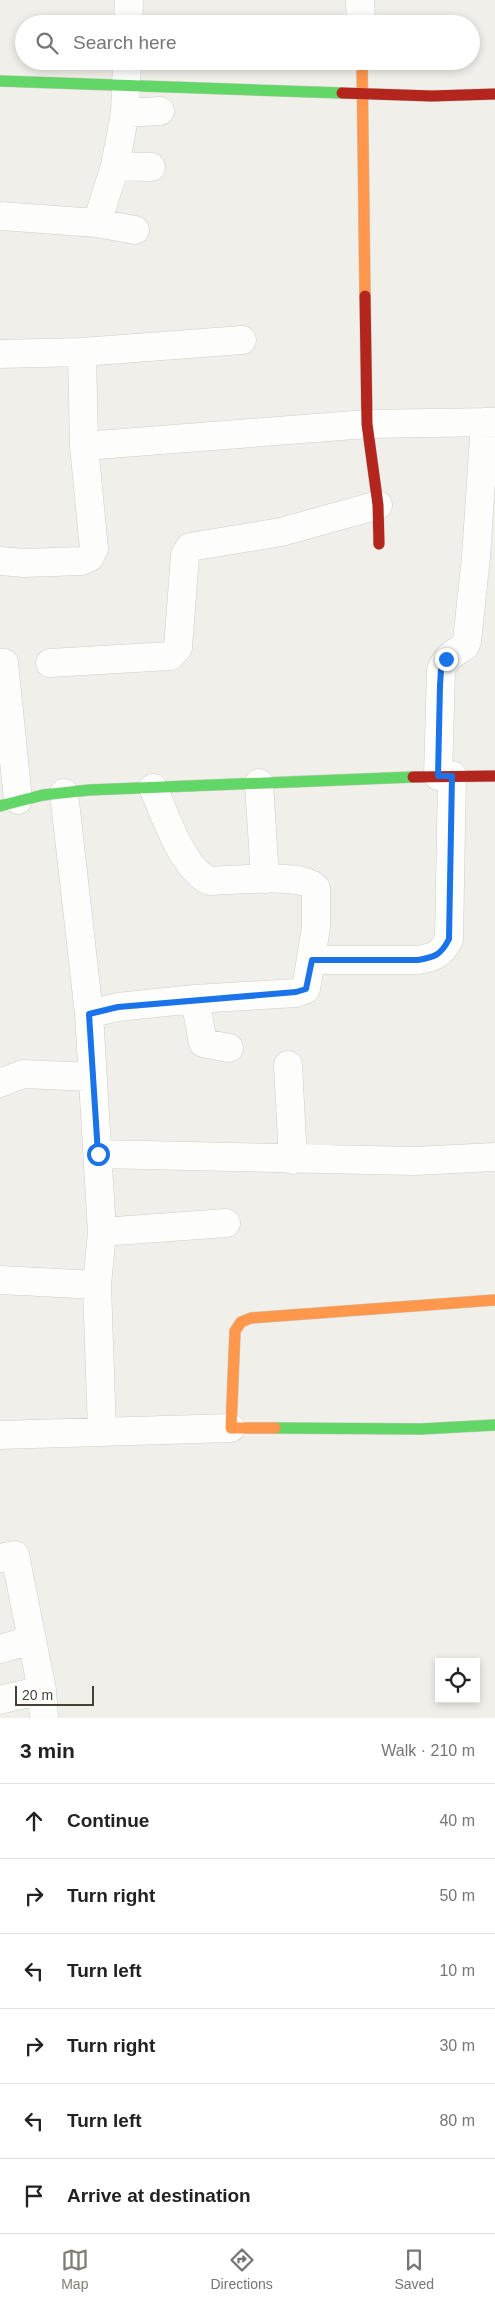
<!DOCTYPE html>
<meta charset="utf-8">
<style>
body{margin:0;font-family:Helvetica,sans-serif;background:#f6f6f6;color:#222}
.controls{position:absolute;right:15px;bottom:15px;display:grid;overflow:hidden;border-radius:0px;box-shadow:0 2px 8px #0003}
.controls button{width:45px;height:45px;display:grid;place-items:center;padding:0;border:0;border-bottom:1px solid #e0e0e0;background:#fff;color:#222;font:25px sans-serif}
.scale{position:absolute;left:15px;bottom:12px;width:79px;box-sizing:border-box;padding-left:5px;border:2px solid #464136;border-top:0;font-size:14px;line-height:18px;white-space:nowrap;color:#464136;-webkit-text-stroke:4px #fff;paint-order:stroke}
.stop{position:absolute;width:15px;height:15px;margin:-11px;border:4px solid #1a73e8;border-radius:50%;background:#fff}
.stop.end{background:#1a73e8;border-color:#fff;box-shadow:0 1px 5px #0008}
.list{margin:0;padding:0;list-style:none}
h2{display:flex;justify-content:space-between;align-items:center;height:65px;margin:0;padding:0 20px;font-size:21px}
h2 small{font-size:16px;font-weight:400;color:#767676}
.list li{display:grid;grid-template-columns:32px 1fr auto;gap:15px;align-items:center;box-sizing:border-box;height:75px;padding:0 20px;border-top:1px solid #e0e0e0}
.list b{display:block;font-size:19px;white-space:nowrap}
.list em{font-size:16px;font-style:normal;color:#767676}
.icon{flex:none;width:28px;height:28px;fill:none;stroke:currentColor;stroke-width:2;stroke-linecap:round;stroke-linejoin:round}
.map{position:relative;flex:none;width:495px;height:1718px;overflow:hidden}
.search{position:absolute;background:#fff;box-shadow:0 2px 8px #0003;left:15px;right:15px;top:15px;height:55px;display:flex;align-items:center;gap:12px;box-sizing:border-box;padding:0 18px;border-radius:28px;color:#767676;font-size:19px}
.sheet{height:515px;background:#fff}
nav{display:flex;justify-content:space-around;align-items:center;box-sizing:border-box;height:70px;border-top:1px solid #e0e0e0;background:#fff;font-size:14px;color:#767676}
nav a{display:grid;justify-items:center;gap:2px}
nav .on{color:#827e75}
.map>svg:first-child{display:block}
.lines{fill:none;stroke-linecap:round;stroke-linejoin:round}
.street-casing{stroke:#cecdc7;stroke-width:29}
.fast-casing{stroke:#ceccc1;stroke-width:12}
.slow-casing{stroke:#ceccc1;stroke-width:12}
.jam-casing{stroke:#ceccc1;stroke-width:12}
.street{stroke:#fdfdfc;stroke-width:28}
.fast{stroke:#63d668;stroke-width:11}
.slow{stroke:#ff974d;stroke-width:11}
.jam{stroke:#b3261e;stroke-width:11}
.route{stroke:#1a73e8;stroke-width:6}
</style>
<div class="map">
<svg width="495" height="1718" viewBox="0 0 495 1718">
<rect width="100%" height="100%" fill="#f0efea"/>
<g class="lines">
<defs>
<path id="street" d="M360,0L361,24
M128,24L129,0
M127,61L125,113L115,166L151,167
M125,113L160,111
M0,216L97,223L135,230
M97,223L115,166
M82,352L242,340
M0,354L82,352L84,446L94,549L89,558L82,561L24,563L0,561
M84,446L367,424L495,422
M0,663H4L18,800
M50,663L170,656L178,648L185,555L190,547L281,532L378,505
M438,776L441,670C447,656 453,654 465,646L467,641L476,557L485,422
M259,783L265,879
M153,788C165,814 182,869 210,881C229,880 307,873 316,888V927L306,989L296,993L195,999
M64,793L89,1014L102,1232
M312,960H418C435,957 441,955 449,939L452,775
M89,1014L118,1007L195,999L203,1043L229,1048
M288,1065L293,1160
M0,1083L23,1074L92,1077
M98,1154L414,1161L495,1157
M0,1280L97,1285
M102,1431L97,1285L102,1232L226,1223
M0,1435L231,1428
M0,1558L15,1555L42,1690L44,1718
M0,1649L31,1640
M0,1700L42,1690"/>
<path id="fast" d="M0,81L342,93
M0,806L43,795L89,790L413,777
M275,1428L421,1429L495,1425"/>
<path id="slow" d="M362,61L365,296
M275,1428H231L235,1331L241,1322L251,1318L495,1300"/>
<path id="jam" d="M342,93L432,96L495,94
M365,296L367,424L378,505L379,544
M413,777L495,776"/>
</defs>
<use href="#street" class="street-casing"/>
<use href="#fast" class="fast-casing"/>
<use href="#slow" class="slow-casing"/>
<use href="#jam" class="jam-casing"/>
<use href="#street" class="street"/>
<use href="#fast" class="fast"/>
<use href="#slow" class="slow"/>
<use href="#jam" class="jam"/>
</g>
<g class="lines">
<path class="route" d="M98,1154L89,1014L118,1007L296,992L306,989L312,960H418C435,957 441,955 449,939L452,776H438L440,685L441,670L446,659"/>
</g>
</svg>
<div class="controls">
<button><svg class="icon" aria-label="locate" viewBox="0 0 24 24"><circle cx="12" cy="12" r="6"/><path d="M12 2v4M12 18v4M2 12h4M18 12h4"/></svg></button>
</div>
<div class="scale">20 m</div>
<div class="stop" style="left:98px;top:1154px"></div>
<div class="stop end" style="left:446px;top:659px"></div>
<div class="search"><svg class="icon" aria-label="search" viewBox="0 0 24 24"><circle cx="10" cy="10" r="6"/><path d="M15 15l6 6"/></svg>Search here</div>
</div>
<section class="sheet">
<h2>3 min<small>Walk · 210 m</small></h2>
<ul class="list">
<li><svg class="icon" aria-label="ahead" viewBox="0 0 24 24"><path d="M12 20V5M6 11l6-6 6 6"/></svg><div><b>Continue</b></div><em>40 m</em></li>
<li><svg class="icon" aria-label="right" viewBox="0 0 24 24"><path d="M7 20v-9h11M14 6l5 5-5 5"/></svg><div><b>Turn right</b></div><em>50 m</em></li>
<li><svg class="icon" aria-label="left" viewBox="0 0 24 24"><path d="M17 20v-9H6M10 6l-5 5 5 5"/></svg><div><b>Turn left</b></div><em>10 m</em></li>
<li><svg class="icon" aria-label="right" viewBox="0 0 24 24"><path d="M7 20v-9h11M14 6l5 5-5 5"/></svg><div><b>Turn right</b></div><em>30 m</em></li>
<li><svg class="icon" aria-label="left" viewBox="0 0 24 24"><path d="M17 20v-9H6M10 6l-5 5 5 5"/></svg><div><b>Turn left</b></div><em>80 m</em></li>
<li><svg class="icon" aria-label="arrive" viewBox="0 0 24 24"><path d="M6 21V4h12l-3 4 3 4H6"/></svg><div><b>Arrive at destination</b></div></li>
</ul>
</section>
<nav>
<a class="on"><svg class="icon" aria-label="map" viewBox="0 0 24 24"><path d="M3 6l6-2 6 2 6-2v14l-6 2-6-2-6 2zM9 4v14M15 6v14"/></svg>Map</a>
<a><svg class="icon" aria-label="directions" viewBox="0 0 24 24"><path d="M12 3l9 9-9 9-9-9zM9 14v-3h6M13 9l2 2-2 2"/></svg>Directions</a>
<a><svg class="icon" aria-label="saved" viewBox="0 0 24 24"><path d="M7 4h10v16l-5-4-5 4z"/></svg>Saved</a>
</nav>
